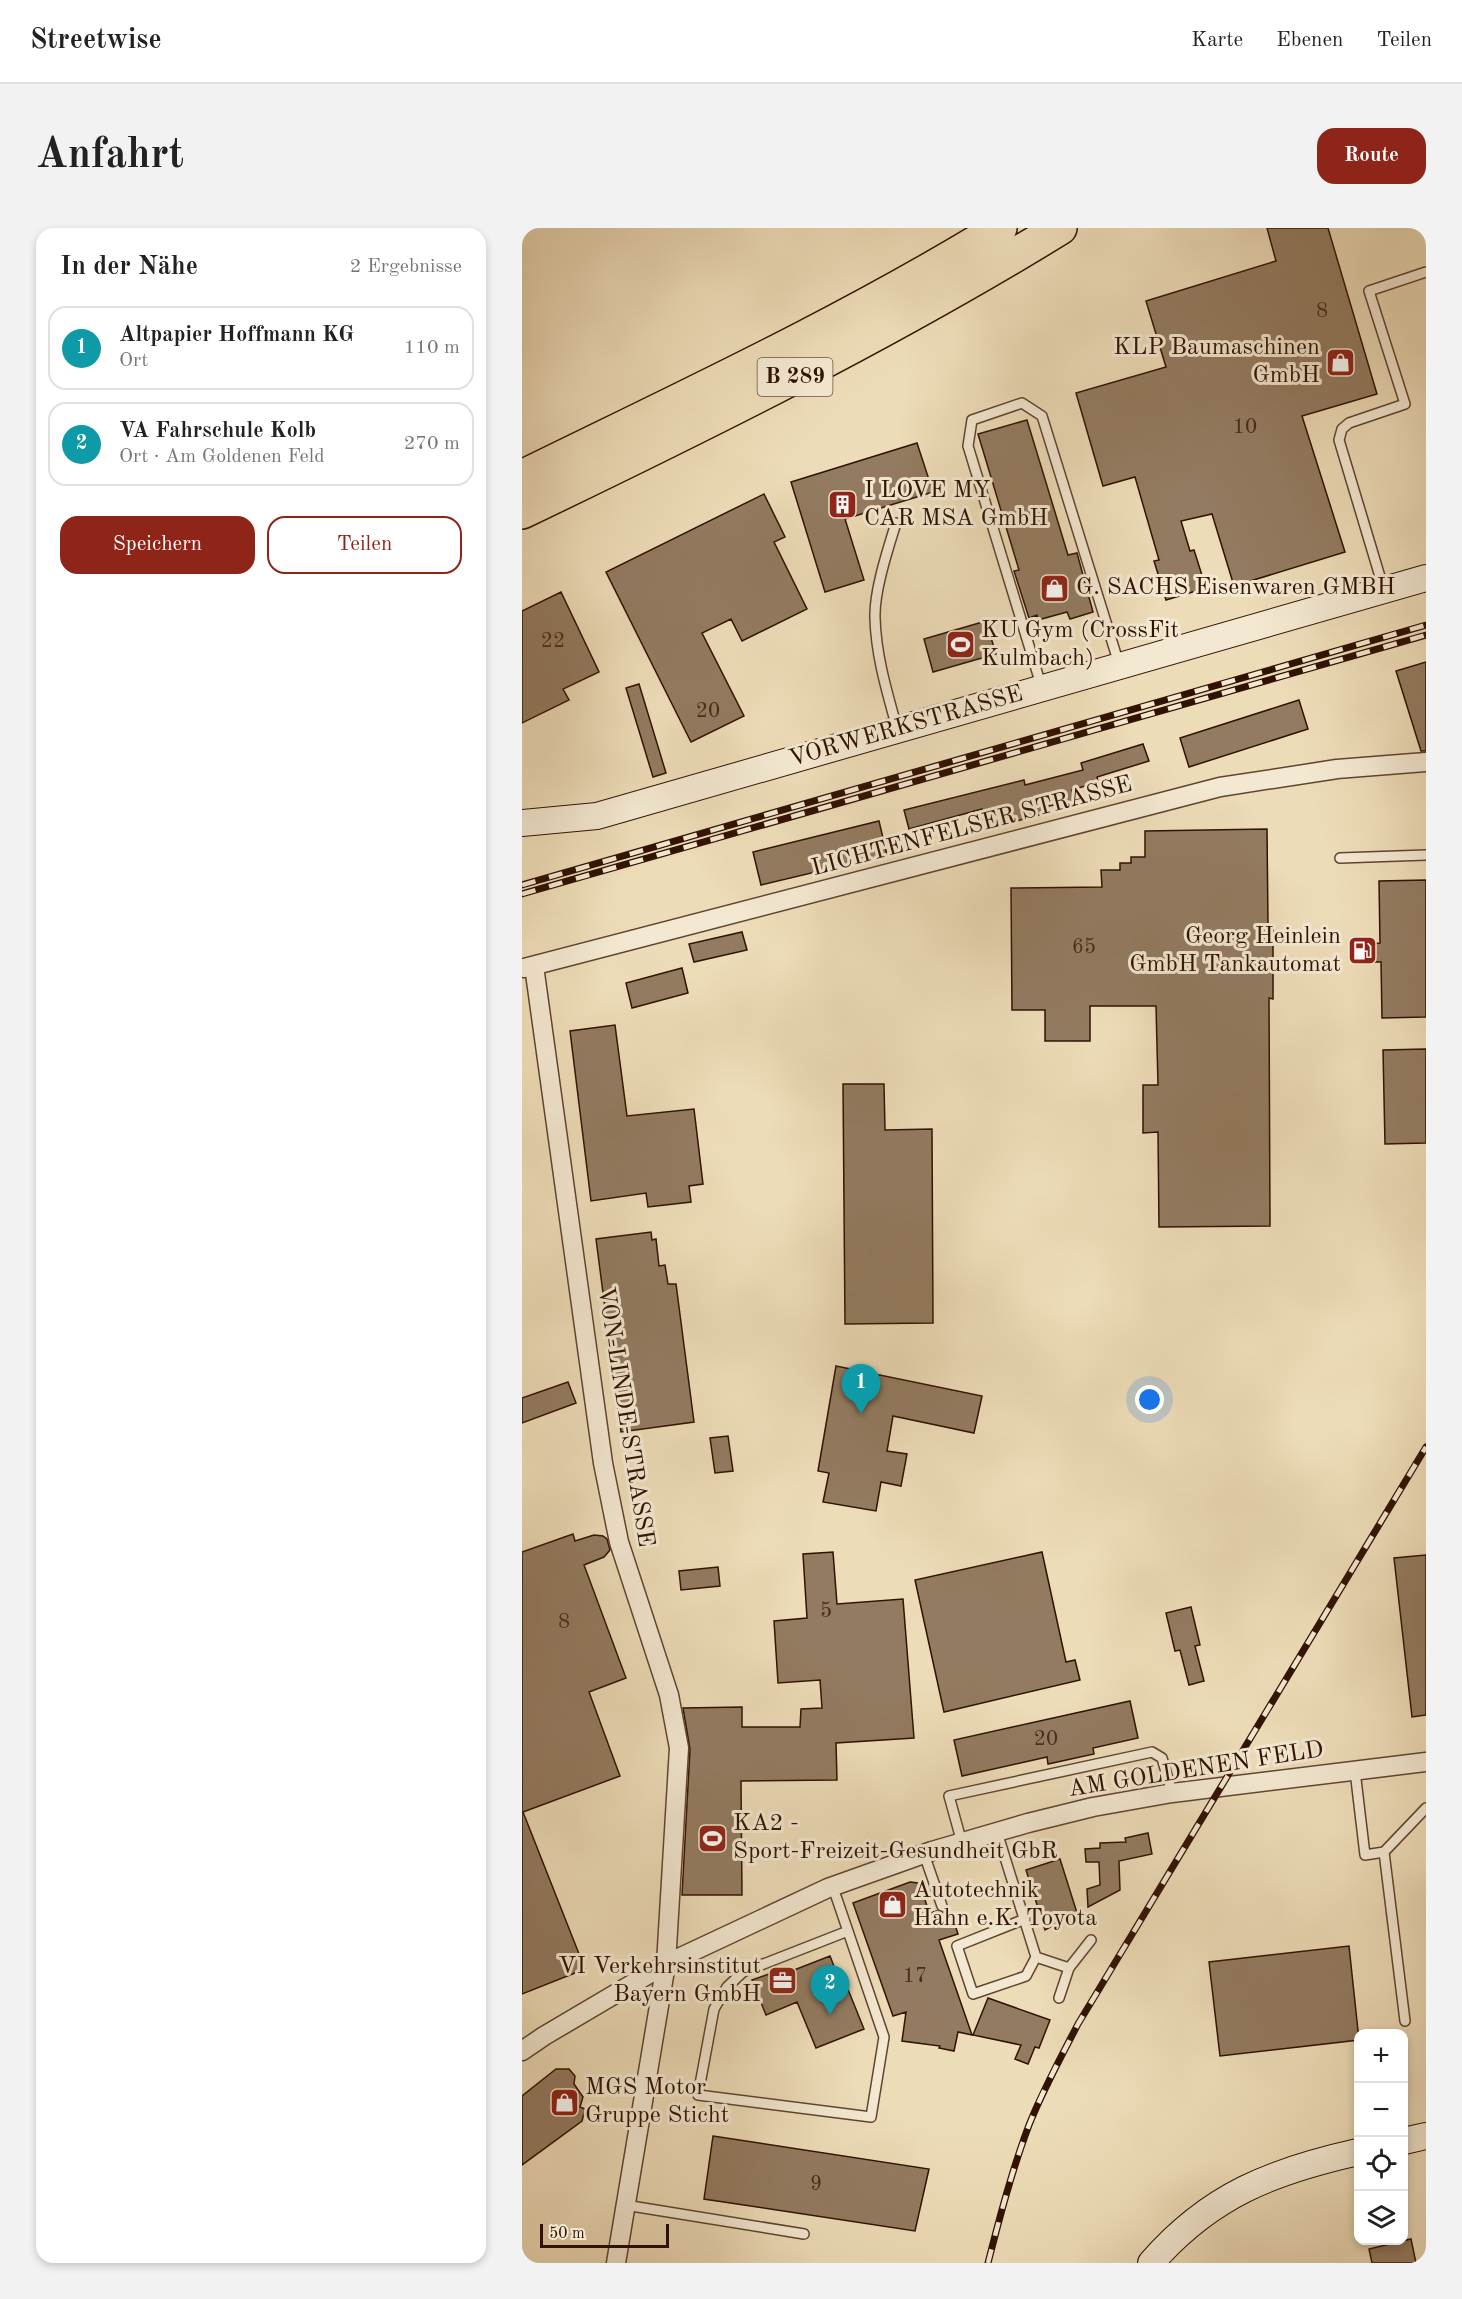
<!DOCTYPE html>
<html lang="de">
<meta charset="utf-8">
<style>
body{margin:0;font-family:"Old Standard TT",serif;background:#f2f2f2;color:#222}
.controls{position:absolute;right:18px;bottom:18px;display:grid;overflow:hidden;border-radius:12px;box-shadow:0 3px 9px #0003}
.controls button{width:54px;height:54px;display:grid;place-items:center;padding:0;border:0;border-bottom:2px solid #e0e0e0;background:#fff;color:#222;font:30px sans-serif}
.scale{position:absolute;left:18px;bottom:15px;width:129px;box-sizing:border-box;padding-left:6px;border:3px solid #311202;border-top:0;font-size:16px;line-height:21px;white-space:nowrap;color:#311202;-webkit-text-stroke:4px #f3e8d1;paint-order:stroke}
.you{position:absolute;left:628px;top:1172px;width:21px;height:21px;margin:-15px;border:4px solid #fff;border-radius:50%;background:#1a73e8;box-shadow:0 0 0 9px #1a73e833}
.badge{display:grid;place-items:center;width:39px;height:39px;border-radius:50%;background:#8f2418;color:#fff;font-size:20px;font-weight:700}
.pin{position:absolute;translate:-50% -50px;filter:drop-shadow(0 2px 3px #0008)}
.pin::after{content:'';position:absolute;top:32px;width:21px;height:18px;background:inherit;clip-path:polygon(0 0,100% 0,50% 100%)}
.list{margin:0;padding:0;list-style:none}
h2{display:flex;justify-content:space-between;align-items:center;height:78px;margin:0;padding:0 24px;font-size:26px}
h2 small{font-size:20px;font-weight:400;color:#767676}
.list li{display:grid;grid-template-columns:39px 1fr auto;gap:18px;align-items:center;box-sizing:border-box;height:84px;margin:0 12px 12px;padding:0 12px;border:2px solid #e0e0e0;border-radius:18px}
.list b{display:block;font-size:22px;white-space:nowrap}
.list p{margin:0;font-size:20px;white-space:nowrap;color:#767676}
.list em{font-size:20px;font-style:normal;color:#767676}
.actions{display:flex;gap:12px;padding:18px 24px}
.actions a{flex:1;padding:14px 0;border:2px solid #8f2418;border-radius:18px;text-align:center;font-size:21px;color:#8f2418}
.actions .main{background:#8f2418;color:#fff}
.icon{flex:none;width:33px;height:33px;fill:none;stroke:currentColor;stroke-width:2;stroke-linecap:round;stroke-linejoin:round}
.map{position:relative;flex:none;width:904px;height:2035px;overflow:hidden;border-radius:18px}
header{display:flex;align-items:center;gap:36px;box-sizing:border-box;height:84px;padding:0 30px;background:#fff;border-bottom:2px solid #e0e0e0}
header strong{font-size:28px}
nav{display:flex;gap:33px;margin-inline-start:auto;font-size:21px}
.intro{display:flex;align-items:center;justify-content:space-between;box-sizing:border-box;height:144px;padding:0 36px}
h1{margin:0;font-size:42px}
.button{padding:15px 27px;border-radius:18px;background:#8f2418;color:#fff;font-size:21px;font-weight:700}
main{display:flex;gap:36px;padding:0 36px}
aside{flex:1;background:#fff;border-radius:18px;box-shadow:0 3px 9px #0003}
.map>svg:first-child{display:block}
.building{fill:#937b61;stroke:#311202;stroke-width:1.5}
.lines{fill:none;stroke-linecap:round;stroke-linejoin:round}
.lane-casing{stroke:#604430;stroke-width:12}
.street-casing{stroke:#604430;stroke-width:21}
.secondary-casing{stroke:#311202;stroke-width:28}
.highway-casing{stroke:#311202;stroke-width:36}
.lane{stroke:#f3e8d1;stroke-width:9}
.street{stroke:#f3e8d1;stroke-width:18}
.secondary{stroke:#f3e8d1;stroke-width:26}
.highway{stroke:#eddcb8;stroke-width:33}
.rail-casing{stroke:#311202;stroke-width:7}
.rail{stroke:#f3e8d1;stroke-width:4.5;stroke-dasharray:14;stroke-linecap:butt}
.labels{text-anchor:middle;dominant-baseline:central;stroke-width:6;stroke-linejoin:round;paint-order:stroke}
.number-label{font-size:21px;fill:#4a2c1a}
.shield{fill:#f3e8d1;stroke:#6b5240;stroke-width:1.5}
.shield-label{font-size:22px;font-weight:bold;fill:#311202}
.poi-label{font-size:24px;fill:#311202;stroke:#f3e8d1;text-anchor:start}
.street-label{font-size:24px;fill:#311202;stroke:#f3e8d1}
</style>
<header>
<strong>Streetwise</strong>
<nav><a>Karte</a><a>Ebenen</a><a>Teilen</a></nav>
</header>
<div class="intro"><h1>Anfahrt</h1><a class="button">Route</a></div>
<main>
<aside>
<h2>In der Nähe<small>2 Ergebnisse</small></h2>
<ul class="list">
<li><span class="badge" style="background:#0f9aa8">1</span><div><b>Altpapier Hoffmann KG</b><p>Ort</p></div><em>110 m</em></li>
<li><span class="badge" style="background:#0f9aa8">2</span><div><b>VA Fahrschule Kolb</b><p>Ort · Am Goldenen Feld</p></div><em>270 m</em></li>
</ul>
<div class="actions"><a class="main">Speichern</a><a>Teilen</a></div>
</aside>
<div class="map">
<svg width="904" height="2035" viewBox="0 0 904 2035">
<rect width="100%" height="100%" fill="#eddcb8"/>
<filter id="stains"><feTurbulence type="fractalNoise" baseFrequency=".00333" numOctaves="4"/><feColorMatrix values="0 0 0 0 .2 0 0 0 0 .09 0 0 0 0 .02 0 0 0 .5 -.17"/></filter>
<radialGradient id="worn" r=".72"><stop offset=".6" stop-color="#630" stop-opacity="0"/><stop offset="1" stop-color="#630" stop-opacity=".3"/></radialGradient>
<path class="building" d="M745,0H806L855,166L780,188L823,324L712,358L690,286L659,293L668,323L672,322L684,360L644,372L632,333L637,332L613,249L581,258L554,165L644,139L624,73L754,33Z
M505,192L546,327L555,325L571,384L548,391L545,384L516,392L515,387L507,390L492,343L497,342L456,206Z
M395,215L411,264L323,291L342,352L303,364L269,254Z
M242,266L263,309L252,314L285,381L220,413L209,391L180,405L222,488L169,514L84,344Z
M39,364L77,444L41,461L47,472L0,495V383Z
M464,393L474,426L411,444L402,411Z
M904,434V523H899L874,443Z
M117,456L144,545L131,549L104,460Z
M777,472L786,501L667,539L658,510Z
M621,516L627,533L575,549L576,554L550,562L553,572L523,579L524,585L491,594L488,584L461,591L460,581L387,601L382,582L502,552L503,557L561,542L559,535Z
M357,593L365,627L239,657L231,624Z
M745,601L746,696H751V771L747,770L748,998L637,999L636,904L621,905V857H636L634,778H568V813H523V782H490L489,660L580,659L579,642H598V635H609V629H623V603Z
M904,652V789L860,790L859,734H837V716L858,715L857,653Z
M220,704L225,722L172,734L167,716Z
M160,740L166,765L110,780L104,755Z
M93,797L105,888L172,881L181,956L167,958L169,974L126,979L124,965L69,973L48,803Z
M904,821V915L863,916L861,822Z
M321,856H362L363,902L410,901L411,1095L323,1096Z
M129,1004L130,1012L134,1011L137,1038L143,1037L146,1056H154L172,1194L99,1204L74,1011Z
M314,1138L460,1168L452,1205L371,1188L365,1223L385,1226L379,1258L359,1254L354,1283L301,1274L307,1245L296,1243Z
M46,1154L54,1175L0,1195V1170Z
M206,1208L211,1243L193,1245L188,1210Z
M51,1306L53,1313L72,1307L81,1308L85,1311L88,1322L82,1329L62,1337L104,1450L67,1464L98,1548L1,1584L63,1741L0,1766V1324Z
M311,1324L315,1376L381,1371L392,1510L314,1515L315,1552L219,1553L220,1667H160L168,1521L161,1480L220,1479V1499H278L279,1481L300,1480L298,1452L256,1455L252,1393L285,1390L281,1326Z
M520,1324L544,1434L553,1432L558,1452L422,1484L393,1352Z
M904,1327V1487L890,1489L872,1330Z
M196,1339L198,1358L159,1362L157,1343Z
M669,1379L678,1417L673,1418L682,1453L667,1457L658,1422L653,1423L644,1385Z
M608,1473L616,1510L571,1520L572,1526L526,1536L525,1529L440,1548L432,1512Z
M626,1605L630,1626L597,1633L598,1662L566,1679L565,1661L578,1657L577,1634H564L563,1621L578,1620V1615L604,1614L603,1610Z
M538,1631L555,1685L523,1702L504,1642Z
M388,1654L396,1655L399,1658L407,1685L415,1683L422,1684L427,1679L436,1706L417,1712L450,1807L436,1804L432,1823L417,1820L418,1818L380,1813L384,1784L371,1788L331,1675Z
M827,1718L837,1812L698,1828L687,1734Z
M308,1728L319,1756L323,1754L342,1801L294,1820L275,1774L244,1787L230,1752L247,1746L249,1751Z
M466,1770L528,1792L517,1820L513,1819L506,1836L493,1831L499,1817L451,1807Z
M34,1841H47L53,1848L52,1856L61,1869L58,1879L63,1881L60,1893L0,1937V1868Z
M191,1908L407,1941L393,2003L182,1971Z
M889,2011L894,2035H850L847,2021Z"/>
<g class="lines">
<defs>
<path id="lane" d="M374,295C366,321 352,363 353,390C354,428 365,464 375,500
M862,362L817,212L820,201L827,195L883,176L847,63L904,44
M519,457L446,218L450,192L500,175L520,188L597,436
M818,630L904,627
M833,1543L843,1627L862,1624L883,1793
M475,1604L514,1729L547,1740
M440,1615L427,1568L630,1524L640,1530L650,1565
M862,1624L904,1580
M402,1626L420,1678
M310,1658L315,1671L362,1809L349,1889L176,1867L192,1781L205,1759L221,1744L326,1703
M503,1691L435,1718L451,1766L504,1748L514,1729
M537,1770L547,1740L569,1712
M103,1977L282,2006"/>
<path id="street" d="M12,738L81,1235L97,1314L147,1467L157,1520L144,1736L94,2035
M2,740L698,559L815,541L904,534
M0,1823L22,1808L144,1736L306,1660L410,1623L506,1595L571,1579L650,1565L904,1534"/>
<path id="secondary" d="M0,595L75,588L904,350
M882,1913L904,1908
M629,2035C688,1967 751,1943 836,1924"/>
<path id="highway" d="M0,249C161,170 325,94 478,0
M0,284C183,196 365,106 538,0"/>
</defs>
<use href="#lane" class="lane-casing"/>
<use href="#street" class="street-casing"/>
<use href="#secondary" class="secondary-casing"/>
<use href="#highway" class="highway-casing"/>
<use href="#lane" class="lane"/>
<use href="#street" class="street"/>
<use href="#secondary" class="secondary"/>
<use href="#highway" class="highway"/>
<defs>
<path id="rail" d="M0,657L904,397
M0,666L904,407
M466,2035C478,1988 490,1942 507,1897C521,1862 539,1829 556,1796L904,1219"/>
</defs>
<use href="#rail" class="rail-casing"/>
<use href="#rail" class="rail"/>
</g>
<defs>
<symbol id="shop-square" viewBox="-11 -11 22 22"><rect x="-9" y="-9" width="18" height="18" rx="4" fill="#8f2418" stroke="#f3e8d1"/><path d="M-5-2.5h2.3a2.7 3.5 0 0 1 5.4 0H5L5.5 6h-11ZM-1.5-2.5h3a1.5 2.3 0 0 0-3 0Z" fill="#fff"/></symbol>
<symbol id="building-square" viewBox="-11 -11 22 22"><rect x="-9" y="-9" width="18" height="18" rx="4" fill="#8f2418" stroke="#f3e8d1"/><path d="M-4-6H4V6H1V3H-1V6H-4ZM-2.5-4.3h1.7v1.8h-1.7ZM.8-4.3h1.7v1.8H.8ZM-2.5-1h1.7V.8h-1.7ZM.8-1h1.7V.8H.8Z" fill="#fff"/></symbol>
<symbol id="stadium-square" viewBox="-11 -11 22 22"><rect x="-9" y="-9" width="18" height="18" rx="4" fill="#8f2418" stroke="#f3e8d1"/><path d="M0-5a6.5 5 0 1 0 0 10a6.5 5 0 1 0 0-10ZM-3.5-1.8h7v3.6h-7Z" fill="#fff"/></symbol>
<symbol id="fuel-square" viewBox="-11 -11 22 22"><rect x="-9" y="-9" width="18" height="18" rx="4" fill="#8f2418" stroke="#f3e8d1"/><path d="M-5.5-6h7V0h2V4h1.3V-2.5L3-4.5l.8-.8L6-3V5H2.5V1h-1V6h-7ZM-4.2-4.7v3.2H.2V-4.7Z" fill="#fff"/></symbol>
<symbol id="office-square" viewBox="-11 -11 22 22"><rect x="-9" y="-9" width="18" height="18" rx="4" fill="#8f2418" stroke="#f3e8d1"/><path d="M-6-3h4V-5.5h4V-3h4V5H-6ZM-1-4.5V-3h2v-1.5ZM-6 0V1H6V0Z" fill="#fff"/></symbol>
</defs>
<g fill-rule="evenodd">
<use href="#shop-square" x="802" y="118" width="33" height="33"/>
<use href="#building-square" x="304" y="260" width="33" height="33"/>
<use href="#shop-square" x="516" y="344" width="33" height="33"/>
<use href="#stadium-square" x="422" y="400" width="33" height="33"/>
<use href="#fuel-square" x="824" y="706" width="33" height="33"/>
<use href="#stadium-square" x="174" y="1594" width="33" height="33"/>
<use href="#shop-square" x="354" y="1660" width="33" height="33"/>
<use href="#office-square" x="244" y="1736" width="33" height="33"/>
<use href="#shop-square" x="26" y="1858" width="33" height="33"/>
</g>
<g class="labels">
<g class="number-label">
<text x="800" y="83">8</text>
<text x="723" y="199">10</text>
<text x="31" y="413">22</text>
<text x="186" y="483">20</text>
<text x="562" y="719">65</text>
<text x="304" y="1383">5</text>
<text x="42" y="1394">8</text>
<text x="524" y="1511">20</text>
<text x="393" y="1748">17</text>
<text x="294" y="1956">9</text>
</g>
<rect class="shield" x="235.5" y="130" width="75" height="38" rx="4.5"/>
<g class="shield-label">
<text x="273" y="149">B 289</text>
</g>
<g class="poi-label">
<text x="798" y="120" text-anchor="end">KLP Baumaschinen<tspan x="798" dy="28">GmbH</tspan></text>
<text x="342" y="263">I LOVE MY<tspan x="342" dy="28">CAR MSA GmbH</tspan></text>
<text x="554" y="360">G. SACHS Eisenwaren GMBH</text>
<text x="459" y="403">KU Gym (CrossFit<tspan x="459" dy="28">Kulmbach)</tspan></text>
<text x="819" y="709" text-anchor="end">Georg Heinlein<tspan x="819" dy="28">GmbH Tankautomat</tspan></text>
<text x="211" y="1596">KA2 -<tspan x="211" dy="28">Sport-Freizeit-Gesundheit GbR</tspan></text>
<text x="391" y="1663">Autotechnik<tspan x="391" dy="28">Hahn e.K. Toyota</tspan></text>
<text x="239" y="1739" text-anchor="end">VI Verkehrsinstitut<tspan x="239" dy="28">Bayern GmbH</tspan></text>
<text x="63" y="1860">MGS Motor<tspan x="63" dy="28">Gruppe Sticht</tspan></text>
</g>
<g class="street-label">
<text transform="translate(384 499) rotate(-16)">VORWERKSTRASSE</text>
<text transform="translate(450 599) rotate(-15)">LICHTENFELSER STRASSE</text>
<text transform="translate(103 1189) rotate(81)">VON-LINDE-STRASSE</text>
<text transform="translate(674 1542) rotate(-9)">AM GOLDENEN FELD</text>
</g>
</g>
<rect width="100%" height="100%" filter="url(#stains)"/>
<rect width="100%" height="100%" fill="url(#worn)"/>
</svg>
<div class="controls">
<button>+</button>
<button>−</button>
<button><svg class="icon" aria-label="locate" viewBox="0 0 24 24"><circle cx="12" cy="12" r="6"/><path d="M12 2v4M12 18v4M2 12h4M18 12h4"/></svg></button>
<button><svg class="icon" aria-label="layers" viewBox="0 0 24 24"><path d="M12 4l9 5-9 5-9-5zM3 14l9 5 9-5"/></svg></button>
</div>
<div class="scale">50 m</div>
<div class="you"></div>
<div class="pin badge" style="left:339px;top:1186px;background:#0f9aa8">1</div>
<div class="pin badge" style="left:308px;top:1787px;background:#0f9aa8">2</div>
</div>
</main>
